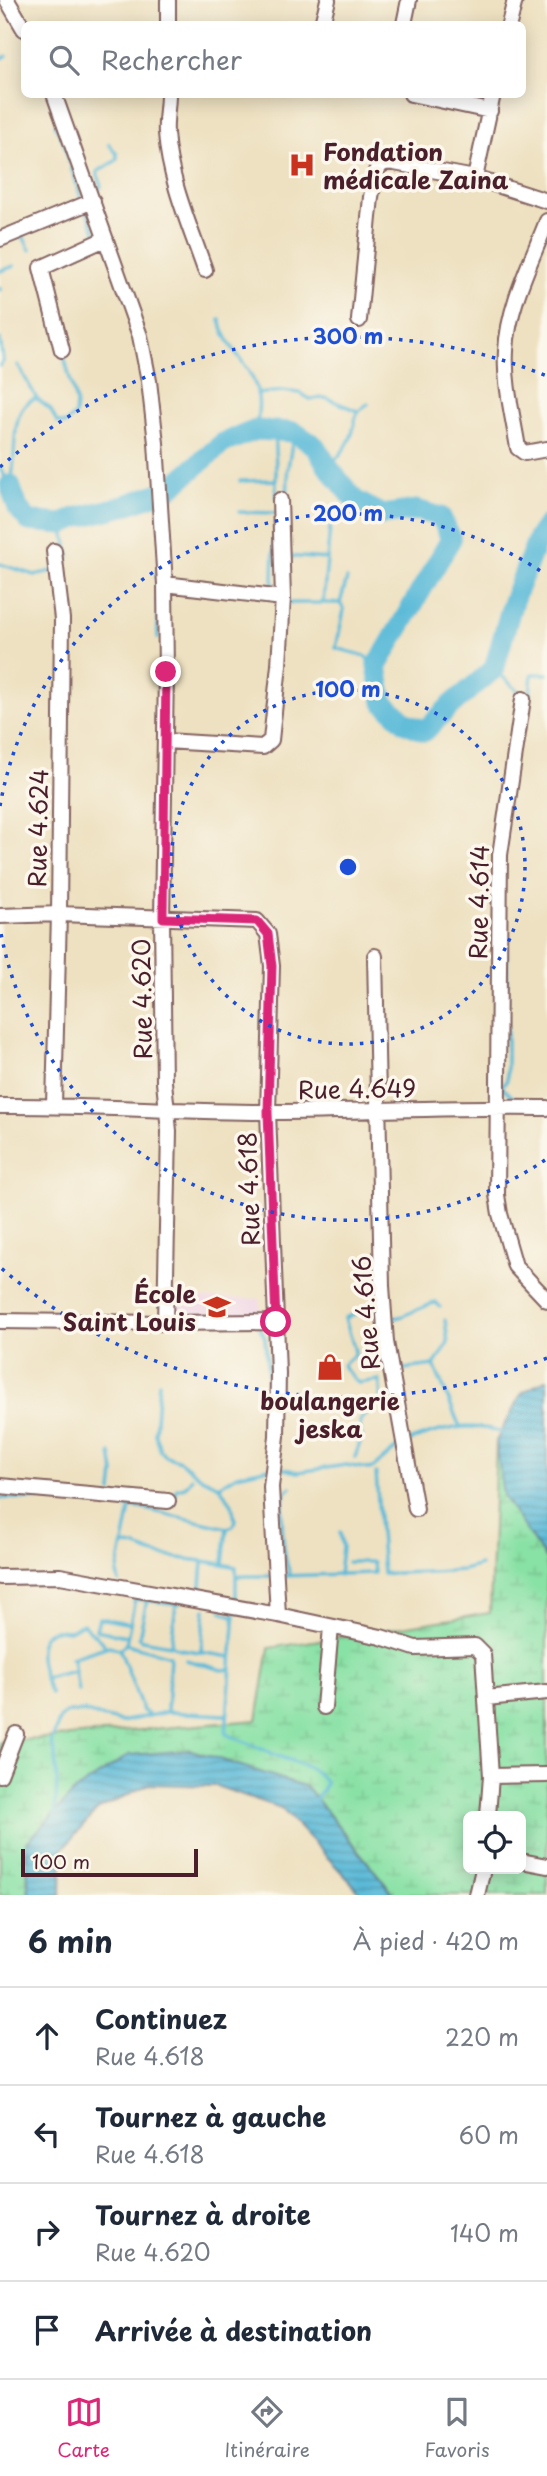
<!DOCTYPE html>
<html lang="fr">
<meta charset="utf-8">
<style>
body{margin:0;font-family:"Playpen Sans",sans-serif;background:#f2f2f3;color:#1f2937}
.controls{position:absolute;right:21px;bottom:21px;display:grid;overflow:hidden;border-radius:10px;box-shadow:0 4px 18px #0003}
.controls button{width:63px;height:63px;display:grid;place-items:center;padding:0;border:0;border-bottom:2px solid #e0e1e3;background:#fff;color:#1f2937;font:35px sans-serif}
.scale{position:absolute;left:21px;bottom:18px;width:177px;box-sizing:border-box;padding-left:7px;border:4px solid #4a1f2b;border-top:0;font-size:19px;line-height:24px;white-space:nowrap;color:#4a1f2b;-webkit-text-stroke:5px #fbf7ec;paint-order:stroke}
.stop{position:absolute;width:21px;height:21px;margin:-16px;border:5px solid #db2777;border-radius:50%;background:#fff}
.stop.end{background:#db2777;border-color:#fff;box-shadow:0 2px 7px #0008}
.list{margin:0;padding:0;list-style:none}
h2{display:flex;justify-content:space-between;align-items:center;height:91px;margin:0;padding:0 28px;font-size:30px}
h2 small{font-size:23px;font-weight:400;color:#747a83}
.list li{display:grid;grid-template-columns:46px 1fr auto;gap:21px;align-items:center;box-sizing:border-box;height:98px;padding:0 28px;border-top:2px solid #e0e1e3}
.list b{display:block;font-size:26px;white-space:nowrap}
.list p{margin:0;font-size:23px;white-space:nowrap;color:#747a83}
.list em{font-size:23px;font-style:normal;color:#747a83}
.icon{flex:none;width:38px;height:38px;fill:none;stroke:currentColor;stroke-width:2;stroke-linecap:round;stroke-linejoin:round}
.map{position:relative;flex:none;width:547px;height:1895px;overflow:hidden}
.search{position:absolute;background:#fff;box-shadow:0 4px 18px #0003;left:21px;right:21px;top:21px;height:77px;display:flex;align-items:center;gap:18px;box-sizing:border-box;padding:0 24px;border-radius:10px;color:#747a83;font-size:26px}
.sheet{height:483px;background:#fff}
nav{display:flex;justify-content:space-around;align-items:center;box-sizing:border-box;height:98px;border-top:2px solid #e0e1e3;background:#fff;font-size:19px;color:#747a83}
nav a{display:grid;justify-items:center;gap:4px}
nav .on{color:#db2777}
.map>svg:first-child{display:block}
.built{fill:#efd0e5}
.wetland{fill:url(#wetland-marsh);stroke:#698068;stroke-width:2;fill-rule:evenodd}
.water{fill:url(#water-rules);stroke:#526c82;stroke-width:2}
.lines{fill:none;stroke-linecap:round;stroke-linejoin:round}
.stream{stroke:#5abad8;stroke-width:3.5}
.river{stroke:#5abad8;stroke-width:21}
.street-casing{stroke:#836360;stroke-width:18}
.street{stroke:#fff;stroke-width:14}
.route{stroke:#db2777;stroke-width:9}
.ring{fill:none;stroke:#1d4ed8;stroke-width:3.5;stroke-dasharray:3.5 7}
.labels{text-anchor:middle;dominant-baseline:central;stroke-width:7;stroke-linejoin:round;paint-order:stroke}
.poi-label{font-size:24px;font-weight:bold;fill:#4a1f2b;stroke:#fbf7ec;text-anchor:start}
.street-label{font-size:24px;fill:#4a1f2b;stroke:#fbf7ec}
.centre{fill:#1d4ed8;stroke:#fbf7ec;stroke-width:3.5}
.ring-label{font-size:21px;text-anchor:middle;font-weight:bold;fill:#1d4ed8;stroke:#fbf7ec;stroke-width:7;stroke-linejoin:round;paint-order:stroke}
</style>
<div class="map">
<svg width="547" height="1895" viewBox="0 0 547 1895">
<defs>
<pattern id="wetland-marsh" width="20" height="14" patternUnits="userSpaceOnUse" patternTransform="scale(1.75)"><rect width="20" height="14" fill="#88e1a5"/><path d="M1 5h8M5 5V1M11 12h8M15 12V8" fill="none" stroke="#77c18e"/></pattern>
<pattern id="water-rules" width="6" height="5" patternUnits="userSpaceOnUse" patternTransform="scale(1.75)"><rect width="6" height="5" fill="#5abad8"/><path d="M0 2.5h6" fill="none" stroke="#4c97af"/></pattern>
</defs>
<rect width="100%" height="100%" fill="#fbf7ec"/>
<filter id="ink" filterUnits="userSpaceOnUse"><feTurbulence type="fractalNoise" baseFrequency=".0143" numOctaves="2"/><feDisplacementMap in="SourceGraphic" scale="14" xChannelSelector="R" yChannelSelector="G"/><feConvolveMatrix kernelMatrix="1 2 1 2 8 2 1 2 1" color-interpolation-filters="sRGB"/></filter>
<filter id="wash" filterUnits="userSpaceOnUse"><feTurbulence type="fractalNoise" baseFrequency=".00686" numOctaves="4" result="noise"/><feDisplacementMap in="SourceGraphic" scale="28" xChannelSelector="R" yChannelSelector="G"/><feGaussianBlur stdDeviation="1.57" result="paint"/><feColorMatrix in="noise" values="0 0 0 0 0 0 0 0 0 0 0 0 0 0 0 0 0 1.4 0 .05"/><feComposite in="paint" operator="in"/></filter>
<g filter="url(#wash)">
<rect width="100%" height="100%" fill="#eee1c1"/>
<path class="built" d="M174,1298L260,1299L261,1316L174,1315Z"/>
<path class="wetland" d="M496,1441L504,1497L547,1561V1895H394L307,1787L191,1750L26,1843L29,1895H0V1742L257,1720L269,1648L490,1613ZM468,1816H521V1869H468Z"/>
<path class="water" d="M547,1379V1561L503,1496L496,1441L522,1393Z
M191,1750L307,1787L394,1895H363L281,1808L216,1786L149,1784L97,1810L62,1850L61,1895H29L26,1843L76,1790L129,1755Z"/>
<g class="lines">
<path class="stream" d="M0,59L7,56
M55,125L64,142L69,162
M71,167L82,201
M100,181L97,172L117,160V154L109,144
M96,195L95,192L101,187L100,182
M85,207L97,235
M19,237L23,236L30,250
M0,271L14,266
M0,288V290
M220,320C226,347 247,362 255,384C261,399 258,415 256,430
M0,339L3,361L0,366
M18,365L37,399L50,409L57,422L65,424L75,415L76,402L63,352
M257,394L282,391L300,393L310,399L326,398L358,411
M274,430L276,467
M164,462L168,490
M0,468L10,485
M329,468C335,459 346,450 350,439C357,425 351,413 368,404
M276,470V496
M287,473L294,432
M240,481L276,480
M10,485C19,464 6,407 35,399
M287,505L288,474
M239,512L276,513
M286,556L327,559
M0,564L35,575L52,571
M62,566L69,556L63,524
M157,571L158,638
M347,579L340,603L344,610L336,648L365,656L377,666
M273,584L274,538
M287,603H340
M323,603L330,527
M494,669L525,697L530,695L532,674H547
M496,827L504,766L509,750
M506,920L507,986
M507,993V1080L503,1084V1088L515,1099L525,1101
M405,1315L436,1302L440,1307
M391,1319L403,1316
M259,1326L265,1338L271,1415
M434,1365L460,1427
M397,1370L434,1365L448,1343L445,1320
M159,1382L155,1434L160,1450L166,1456L180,1461L202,1478L219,1486L232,1504L235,1520L233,1526L227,1528L223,1564
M409,1441C440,1429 470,1421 503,1433
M269,1446L271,1423
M111,1453L114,1472L112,1492
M355,1457L361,1440L360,1421C375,1399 384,1414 379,1380L358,1383L343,1367V1365L353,1356L355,1351L345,1318L374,1307L378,1316
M277,1467L298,1472L346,1465L368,1469L373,1468L399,1446
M376,1473L383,1574L392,1573
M219,1486L237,1475L269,1468
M0,1498L51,1499L140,1508L227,1528
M173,1504L177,1489L185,1487L192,1478
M123,1546C134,1543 144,1551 155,1554C182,1560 209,1560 236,1567V1603
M432,1572L463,1570L480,1565
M395,1573L430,1572
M290,1574C282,1551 280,1516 285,1492L291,1487
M339,1575L342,1547L340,1532
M280,1576L374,1573L373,1562H348
M236,1578L241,1576H272
M119,1582L117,1574L130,1508
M200,1597L203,1562
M147,1600L139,1637L142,1640L171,1645L180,1649L231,1657
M221,1611L235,1617
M235,1611L226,1734C245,1742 264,1750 283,1758C301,1764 314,1767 326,1783L315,1802
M126,1636L96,1630L99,1618L127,1623
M126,1644L170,1656L167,1712
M171,1645L176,1604
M119,1649L126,1644L135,1599L179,1604
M120,1650L143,1711L148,1714
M201,1651L205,1609
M71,1658L109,1646L119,1649
M73,1659L78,1691
M186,1660L223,1670L231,1669
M44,1678L74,1671
M51,1694C44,1679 30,1641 51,1631C58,1628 61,1631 68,1631C73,1630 78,1626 83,1624L104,1644
M55,1816L57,1782L55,1755L51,1742L60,1719L65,1714L70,1712H83L121,1722L167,1712L226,1715"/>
<path class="river" d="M10,485L18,508L29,521L63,524L75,518L120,507L168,490L223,443L256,430L294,432L315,446L329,468L355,500L382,515L417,510L441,517L451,539L377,666L383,702L406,723L425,731L450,706L494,669L513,601L538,538L547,525"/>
</g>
</g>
<g filter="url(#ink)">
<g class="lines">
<defs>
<path id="street" d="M7,0L24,29
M168,24V0
M322,24L328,0
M404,24L409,0
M509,24L515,0
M168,94C168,107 165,120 166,133C169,179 190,227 205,270
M411,94L490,111
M475,178L493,94
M547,221C531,262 508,306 506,351C504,382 513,417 518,448L525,453L547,449
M0,239L93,201
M359,320L371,197L376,171L382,164L389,162L475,178L547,201
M62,350L41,268L105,239
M165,584L283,598
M523,699L500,855L497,1195L500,1214L515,1266L547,1300
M166,741L263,747L271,740L279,665L283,598L280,500
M0,916L59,914L257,921L268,934L272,966L268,1112L278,1373L277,1436L271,1487L278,1615
M375,956L382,1286L386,1342L416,1509
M54,1105L59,914L62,619L54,551
M0,1106C90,1105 180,1112 271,1112C363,1112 455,1106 547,1108
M0,1321L165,1323L169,1131L164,1082L162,918L166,672L165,584L156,443L149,381L140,336L54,94
M165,1323L276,1322
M0,1486L168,1501
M0,1577L60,1576L278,1615L381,1637L415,1648L475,1646L483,1654L491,1776L488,1816
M486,1698L547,1692
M324,1707L331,1627
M0,1775L16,1734
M491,1776L547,1775
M521,1861L547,1866
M477,1895L483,1869"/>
</defs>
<use href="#street" class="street-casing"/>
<use href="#street" class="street"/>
</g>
</g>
<g class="lines" filter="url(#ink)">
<path class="route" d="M166,672L163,918L257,921L268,934L272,966L268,1112L276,1322"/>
</g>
<g class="ring">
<circle cx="348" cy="867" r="177"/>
<path d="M545 1160A353 353 0 0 1 0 928M0 806A353 353 0 0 1 545 574"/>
<path d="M547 1358A530 530 0 0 1 0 1267M0 467A530 530 0 0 1 547 376"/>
</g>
<defs>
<symbol id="hospital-bare" viewBox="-9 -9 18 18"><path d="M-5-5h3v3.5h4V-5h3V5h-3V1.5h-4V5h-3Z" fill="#c8321e" stroke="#fbf7ec" stroke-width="2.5" paint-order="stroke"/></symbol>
<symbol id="school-bare" viewBox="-9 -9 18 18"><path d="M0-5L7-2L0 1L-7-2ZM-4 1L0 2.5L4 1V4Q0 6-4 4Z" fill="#c8321e" stroke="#fbf7ec" stroke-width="2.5" paint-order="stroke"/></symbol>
<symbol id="shop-bare" viewBox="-9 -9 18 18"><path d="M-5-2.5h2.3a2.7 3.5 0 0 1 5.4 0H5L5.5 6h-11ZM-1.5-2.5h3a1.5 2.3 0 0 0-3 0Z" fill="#c8321e" stroke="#fbf7ec" stroke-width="2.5" paint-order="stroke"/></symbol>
</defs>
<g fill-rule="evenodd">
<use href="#hospital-bare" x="283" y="146" width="38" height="38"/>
<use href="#school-bare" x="198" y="1288" width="38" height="38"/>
<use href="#shop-bare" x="311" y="1348" width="38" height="38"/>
</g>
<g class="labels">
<g class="poi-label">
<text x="323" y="151">Fondation<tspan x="323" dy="28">médicale Zaina</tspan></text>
<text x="196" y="1293" text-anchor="end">École<tspan x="196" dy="28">Saint Louis</tspan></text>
<text x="330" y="1400" text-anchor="middle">boulangerie<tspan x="330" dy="28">jeska</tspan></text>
</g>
<g class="street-label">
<text transform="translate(37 828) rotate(-89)">Rue 4.624</text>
<text transform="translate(478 902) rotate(-89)">Rue 4.614</text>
<text transform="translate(141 999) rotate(-91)">Rue 4.620</text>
<text transform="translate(357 1088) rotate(-1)">Rue 4.649</text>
<text transform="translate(248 1189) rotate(-92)">Rue 4.618</text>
<text transform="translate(365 1313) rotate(-95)">Rue 4.616</text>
</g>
</g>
<circle cx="348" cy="867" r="10" class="centre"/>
<g class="ring-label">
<text x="348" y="344">300 m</text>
<text x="348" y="521">200 m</text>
<text x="348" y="697">100 m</text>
</g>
</svg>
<div class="controls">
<button><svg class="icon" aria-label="locate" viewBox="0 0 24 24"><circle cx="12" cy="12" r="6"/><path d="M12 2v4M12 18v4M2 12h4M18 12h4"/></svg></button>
</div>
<div class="scale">100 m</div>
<div class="stop" style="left:276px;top:1322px"></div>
<div class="stop end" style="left:166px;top:672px"></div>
<div class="search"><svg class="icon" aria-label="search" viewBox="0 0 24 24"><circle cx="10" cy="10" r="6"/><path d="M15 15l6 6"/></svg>Rechercher</div>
</div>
<section class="sheet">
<h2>6 min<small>À pied · 420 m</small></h2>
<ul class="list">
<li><svg class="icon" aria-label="ahead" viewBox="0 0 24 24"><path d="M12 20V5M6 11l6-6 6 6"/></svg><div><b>Continuez</b><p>Rue 4.618</p></div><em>220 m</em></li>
<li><svg class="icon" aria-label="left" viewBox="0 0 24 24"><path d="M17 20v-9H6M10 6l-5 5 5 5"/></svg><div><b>Tournez à gauche</b><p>Rue 4.618</p></div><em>60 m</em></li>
<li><svg class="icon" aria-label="right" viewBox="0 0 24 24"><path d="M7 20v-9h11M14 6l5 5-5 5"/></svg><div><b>Tournez à droite</b><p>Rue 4.620</p></div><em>140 m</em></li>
<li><svg class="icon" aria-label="arrive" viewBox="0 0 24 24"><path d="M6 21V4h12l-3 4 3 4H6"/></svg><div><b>Arrivée à destination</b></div></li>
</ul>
</section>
<nav>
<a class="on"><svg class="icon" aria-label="map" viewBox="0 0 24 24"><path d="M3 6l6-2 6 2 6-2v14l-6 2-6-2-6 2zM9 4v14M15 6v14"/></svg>Carte</a>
<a><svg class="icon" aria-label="directions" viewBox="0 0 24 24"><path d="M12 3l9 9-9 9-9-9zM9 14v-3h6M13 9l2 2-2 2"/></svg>Itinéraire</a>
<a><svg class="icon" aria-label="saved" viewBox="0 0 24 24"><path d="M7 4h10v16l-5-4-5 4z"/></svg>Favoris</a>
</nav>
